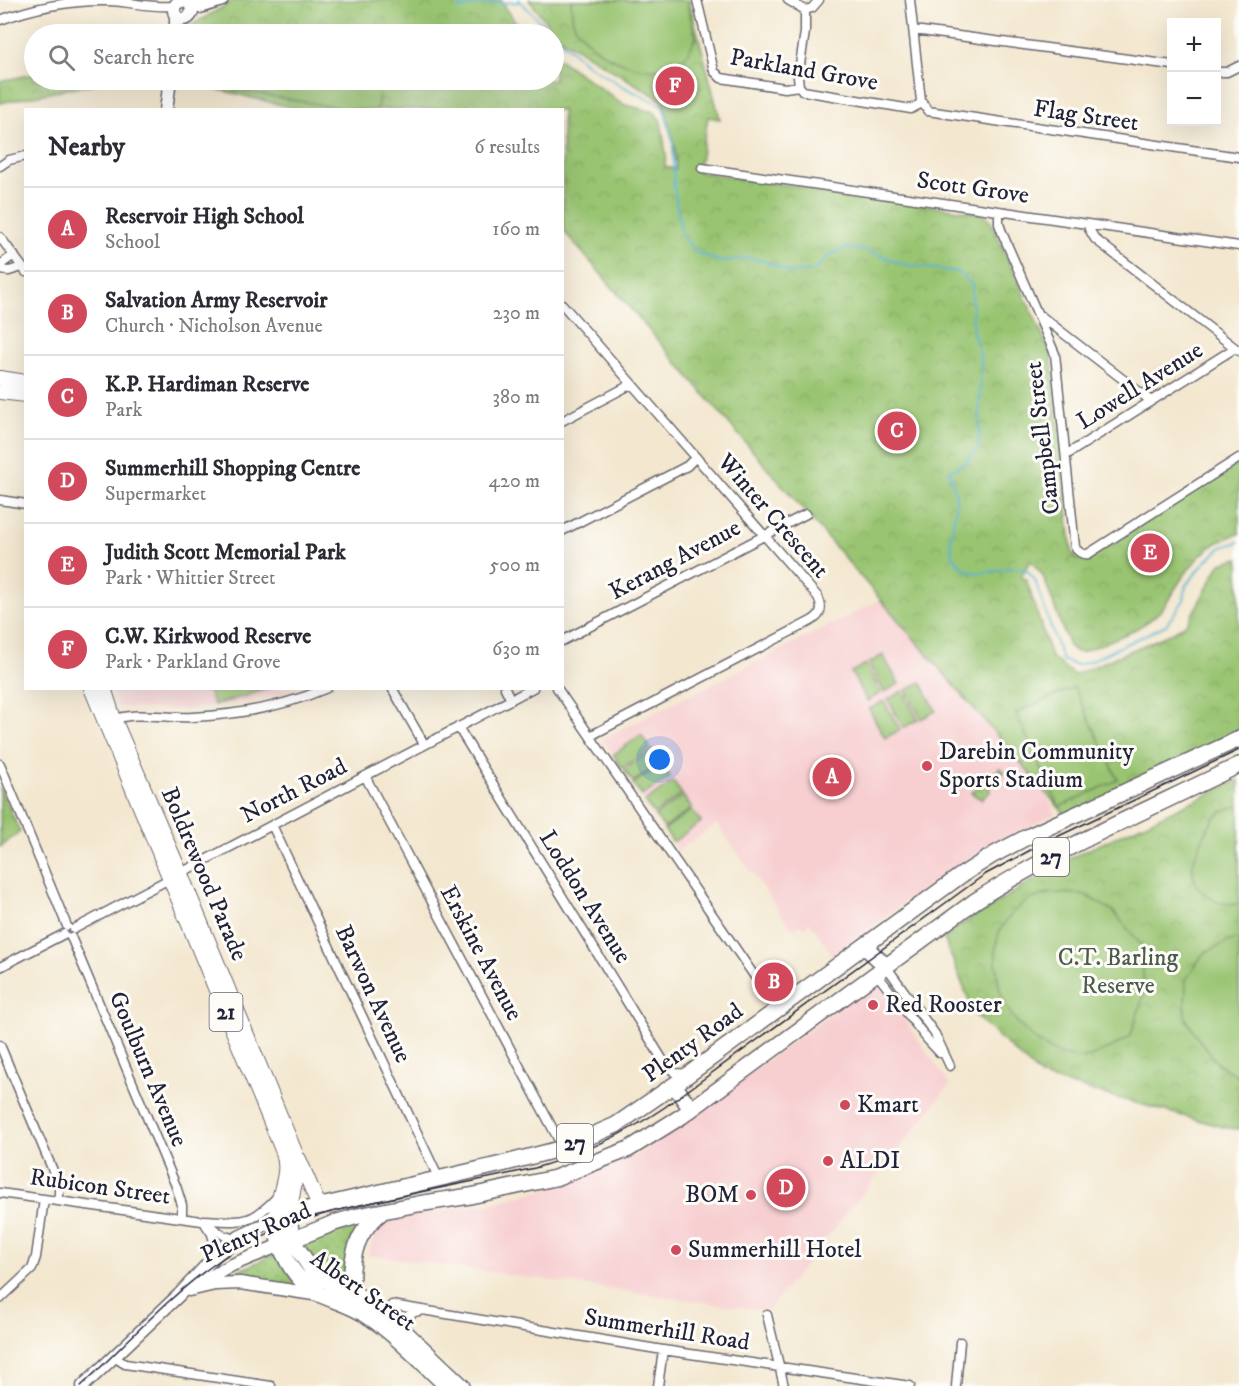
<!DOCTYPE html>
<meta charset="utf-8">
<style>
body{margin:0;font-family:"IM FELL DW Pica",serif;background:#f2f2f3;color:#2b2b33}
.controls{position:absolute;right:18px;top:18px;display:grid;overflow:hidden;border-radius:0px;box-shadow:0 6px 24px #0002}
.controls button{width:54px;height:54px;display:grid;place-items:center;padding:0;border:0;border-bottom:2px solid #e1e1e2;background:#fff;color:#2b2b33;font:30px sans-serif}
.you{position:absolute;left:660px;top:760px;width:21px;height:21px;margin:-15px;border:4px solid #fff;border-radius:50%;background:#1a73e8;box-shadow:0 0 0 9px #1a73e833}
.badge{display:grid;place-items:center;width:39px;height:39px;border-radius:50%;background:#d1495b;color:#fff;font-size:20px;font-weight:700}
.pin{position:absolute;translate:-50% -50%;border:3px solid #fff;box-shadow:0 2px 6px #0006}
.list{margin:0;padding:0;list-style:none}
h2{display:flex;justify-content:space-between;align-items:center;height:78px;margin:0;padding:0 24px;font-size:26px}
h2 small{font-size:20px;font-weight:400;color:#7c7c81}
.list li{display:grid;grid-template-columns:39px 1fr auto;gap:18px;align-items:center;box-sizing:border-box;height:84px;padding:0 24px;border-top:2px solid #e1e1e2}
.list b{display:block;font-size:22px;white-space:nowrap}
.list p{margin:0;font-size:20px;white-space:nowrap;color:#7c7c81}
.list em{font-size:20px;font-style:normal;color:#7c7c81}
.icon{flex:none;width:33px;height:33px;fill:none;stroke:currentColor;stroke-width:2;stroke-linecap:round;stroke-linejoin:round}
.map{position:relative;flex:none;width:1239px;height:1386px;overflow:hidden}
.search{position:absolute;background:#fff;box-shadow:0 6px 24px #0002;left:24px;top:24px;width:540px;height:66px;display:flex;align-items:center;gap:15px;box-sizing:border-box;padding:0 21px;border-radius:33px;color:#7c7c81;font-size:22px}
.panel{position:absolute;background:#fff;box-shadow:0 6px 24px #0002;left:24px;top:108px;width:540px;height:582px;border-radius:0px}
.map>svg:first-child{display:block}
.built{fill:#f7cfd1}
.grass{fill:url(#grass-dots);stroke:#5e7356;stroke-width:1.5}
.park{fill:url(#park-crowns);stroke:#5e7356;stroke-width:1.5}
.pitch{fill:#99c471;stroke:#5e7356;stroke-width:1.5}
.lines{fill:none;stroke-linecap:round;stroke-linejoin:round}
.stream{stroke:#56b2d4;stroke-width:2}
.street-casing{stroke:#6b676f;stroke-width:11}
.secondary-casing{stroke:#6b676f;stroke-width:15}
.primary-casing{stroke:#6b676f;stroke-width:16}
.highway-casing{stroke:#6b676f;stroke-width:18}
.street{stroke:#fff;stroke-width:8}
.secondary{stroke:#fff;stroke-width:12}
.primary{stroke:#fff;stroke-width:14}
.highway{stroke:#fff;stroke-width:15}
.tram{stroke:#22223b;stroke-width:1.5}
.poi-dot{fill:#d1495b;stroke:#fdfcf7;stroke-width:2}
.labels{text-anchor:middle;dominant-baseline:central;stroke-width:6;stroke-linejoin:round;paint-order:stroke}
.shield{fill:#fdfcf7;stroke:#646373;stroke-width:1.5}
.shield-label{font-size:22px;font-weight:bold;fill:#22223b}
.street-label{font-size:24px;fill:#22223b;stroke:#fdfcf7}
.poi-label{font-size:24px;fill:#22223b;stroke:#fdfcf7;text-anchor:start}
.park-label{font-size:24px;fill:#4c5b4e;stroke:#fdfcf7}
</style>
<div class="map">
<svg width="1239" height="1386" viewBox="0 0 1239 1386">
<defs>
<pattern id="grass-dots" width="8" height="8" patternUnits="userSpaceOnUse" patternTransform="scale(1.5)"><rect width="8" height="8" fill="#99c471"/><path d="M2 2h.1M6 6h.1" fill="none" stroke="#84a863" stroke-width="1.8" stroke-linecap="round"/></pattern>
<pattern id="park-crowns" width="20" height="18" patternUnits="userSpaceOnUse" patternTransform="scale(1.5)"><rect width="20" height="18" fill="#99c471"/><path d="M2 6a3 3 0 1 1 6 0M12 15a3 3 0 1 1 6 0" fill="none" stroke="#84a863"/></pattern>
</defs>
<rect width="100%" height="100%" fill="#fdfcf7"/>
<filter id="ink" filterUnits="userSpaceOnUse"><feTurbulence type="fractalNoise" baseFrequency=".0167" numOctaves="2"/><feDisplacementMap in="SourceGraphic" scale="12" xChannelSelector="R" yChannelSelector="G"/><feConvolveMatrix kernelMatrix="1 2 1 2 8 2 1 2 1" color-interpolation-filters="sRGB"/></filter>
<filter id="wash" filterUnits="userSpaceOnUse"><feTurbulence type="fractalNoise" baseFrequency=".008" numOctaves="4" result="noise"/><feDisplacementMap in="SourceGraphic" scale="24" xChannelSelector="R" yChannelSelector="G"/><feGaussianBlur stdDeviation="1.35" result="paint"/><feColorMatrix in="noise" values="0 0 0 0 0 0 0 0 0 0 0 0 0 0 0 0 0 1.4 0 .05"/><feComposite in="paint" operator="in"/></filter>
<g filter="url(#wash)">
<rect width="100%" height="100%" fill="#f3e7cf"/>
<path class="built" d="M880,600L1007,718L1056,814L1010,836L953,868L832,955L809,921L806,927L800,925L793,930L717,824L678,851L602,739Z
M110,689H300L247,702L182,710L118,707Z
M877,980L950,1085L768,1311L368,1255L372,1242L381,1223L389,1218L498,1202L535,1192L633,1158Z"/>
<path class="grass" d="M1000,768L1005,772L989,785L990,792L981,799L971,793Z
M362,1223H365L352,1237L347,1255L346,1286L324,1275L302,1243L339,1228Z
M273,1254L274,1257L278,1256L298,1286L217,1280L226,1274L250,1266Z"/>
<path class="park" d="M235,0H501L513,19L529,34H189L190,26Z
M529,0H689L720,119L708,117L698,172L979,213L989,218L1051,354L1071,546L1073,554L1078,559H1088L1239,462V534C1208,541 1191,564 1175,589C1170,597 1166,606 1159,612C1140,632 1107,641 1082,652H1076L1069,646L1045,581L1041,573L1030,560L1021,578L1026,579L1051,657L1074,675L1172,633L1188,622L1221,563L1239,558V738L1068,818L563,230L562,110L298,109L183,81L554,80V56L625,105L654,112L661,121L666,155L665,167L676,169L675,148L663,101L558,37Z
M34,74V80H112L0,103V81Z
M1239,780V1129L1227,1128L1042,1077L975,1015L943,936L1068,859Z
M0,787L20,832L0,847Z"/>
<path class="pitch" d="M571,0H686L696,38C692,44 689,53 684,58C656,87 588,55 574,23C571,17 572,7 571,0Z
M236,80H381L377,110L347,109L234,90Z
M883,655L899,684L884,692L869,663Z
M866,664L881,693L867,701L851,672Z
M921,682L936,711L921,719L906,690Z
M1074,687L1118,780L1059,807L1016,713Z
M207,689H269L214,705Z
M903,691L918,720L903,728L888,699Z
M884,701L900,730L885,738L869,709Z
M641,735L650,748L622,768L613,755Z
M652,750L661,762L633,782L624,770Z
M662,764L670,777L642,796L633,784Z
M673,782L682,794L654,814L645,802Z
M683,796L692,808L664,828L655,816Z
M1239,806V904C1216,907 1190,891 1193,864C1194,857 1199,849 1201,842C1209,823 1217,809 1239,806Z
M692,810L701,822L673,842L664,830Z
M1050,893L1083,894L1113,911L1142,946L1144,995L1130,1037C1118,1043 1100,1055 1088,1057C1055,1063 1014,1028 1003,999C997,984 994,955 997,939C999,927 1014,910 1024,903C1031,898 1042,896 1050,893Z
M1239,939V1077L1218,1064L1198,1038L1185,1017L1186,979L1203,954L1226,942Z"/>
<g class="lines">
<path class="stream" d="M519,0L553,34
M457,10L476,5L519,2
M554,35L588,65L624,87L663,106L673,142L674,188L682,236L695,252L722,262L743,258L761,260L792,273L814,271L828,256L845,248L868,251L906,265L958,272L972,285L973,332L981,360L979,446L966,462L949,471C951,480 956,490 956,499C958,519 940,549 961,566C984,583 1006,561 1025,570C1029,571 1032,576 1035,580L1062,660L1076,665L1088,662L1166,625L1184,600L1186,585L1207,560L1222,547L1239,542"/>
</g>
</g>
<g filter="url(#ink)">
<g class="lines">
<defs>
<path id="street" d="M697,0L714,71L721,78L785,88L799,86L803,91L911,109L920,104L921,101
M788,0L805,10L812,8L819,0
M910,0L921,101L928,111L1239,157
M0,20C35,7 72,0 109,1C131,2 153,8 174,6
M914,30L1172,65
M1216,72H1227L1239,66
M799,86L798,77L805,32V10
M0,166L9,160L26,156
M702,168L1239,246
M999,211V224L1003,235L1055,354L1075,547C1078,552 1082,555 1088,554L1239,458
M1089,225V229L1095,239L1239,351
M0,237L26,272
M0,265L14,255
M0,270L9,271L22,267
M562,304L818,597C823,608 822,615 811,621L590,736
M1041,316L1151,401
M562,421L632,384
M1066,455L1235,348
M0,500L26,504
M562,531L687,466L696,457
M562,641L806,514
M392,688L424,744
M505,688L511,700
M557,688L777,1009
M111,721C135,710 166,719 193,717C238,715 285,706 327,688
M458,727L664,1062L675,1073L689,1074
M0,764L67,926
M365,776L563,1148
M272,825L439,1179
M74,929L533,688
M71,937L176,1186L182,1205V1218
M886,966L935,1034L950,1066
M0,967L64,934
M876,973L927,1039L940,1053
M0,1045L59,1185V1201
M0,1193L202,1221L225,1236L236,1239
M203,1220C240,1221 250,1227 278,1196
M206,1225L212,1234L217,1254
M0,1299L32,1269L36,1257L44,1199
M392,1305L663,1350L910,1386
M767,1315L784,1386
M404,1331C405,1319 407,1313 419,1311
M114,1357L125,1364L271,1386
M658,1386L663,1350
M956,1386L960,1342"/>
<path id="secondary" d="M174 10a9 9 0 1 1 18 0a9 9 0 1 1-18 0Z
M191,7H200L222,0
M176,34V16
M166,110L170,80
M200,1283L232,1265L280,1245
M189,1290L215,1284L240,1283L320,1295
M83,1386L179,1295L217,1254L239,1237L276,1219"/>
<path id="primary" d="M0,378L26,382
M0,392L26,395
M91,688L283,1152C291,1176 276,1195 276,1219
M104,688L114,719L180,872L295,1152L297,1170L289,1214
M299,1159L317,1201L324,1206"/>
<path id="highway" d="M864,946L886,966
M674,1085L691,1109
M289,1214L291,1232L296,1246L312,1270L321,1278L358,1296L387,1315L462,1386
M280,1245L334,1223L358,1216L418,1204L470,1196L555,1178L629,1149L682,1116L975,901C1058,848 1150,809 1239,765
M358,1296C350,1288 352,1280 352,1269C354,1244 362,1228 382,1212
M447,1386C423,1364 401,1339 375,1321C358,1308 340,1303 321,1295C294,1281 276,1249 276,1219L299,1211L502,1164L563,1148L616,1125L674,1085L960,876L993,855L1027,837L1239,739"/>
</defs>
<use href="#street" class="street-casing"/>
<use href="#secondary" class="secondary-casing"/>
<use href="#primary" class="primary-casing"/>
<use href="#highway" class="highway-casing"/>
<use href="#street" class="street"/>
<use href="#secondary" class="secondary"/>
<use href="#primary" class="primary"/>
<use href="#highway" class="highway"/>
<path class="tram" d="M81,1386C127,1343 170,1294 223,1258C272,1225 330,1211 388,1199C437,1188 486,1179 535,1168C582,1154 624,1135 665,1107L984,875L1040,845L1239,750"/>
</g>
</g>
<g class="poi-dot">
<circle cx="927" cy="766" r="6"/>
<circle cx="873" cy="1005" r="6"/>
<circle cx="845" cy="1105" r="6"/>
<circle cx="828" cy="1161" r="6"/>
<circle cx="751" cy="1195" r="6"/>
<circle cx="676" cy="1250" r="6"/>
</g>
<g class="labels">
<g class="shield">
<rect x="1033" y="838" width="36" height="38" rx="4.5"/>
<rect x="209.5" y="993" width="33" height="38" rx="4.5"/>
<rect x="557" y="1124" width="36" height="38" rx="4.5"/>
</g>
<g class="shield-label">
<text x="1051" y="857">27</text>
<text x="226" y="1012">21</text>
<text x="575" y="1143">27</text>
</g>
<g class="street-label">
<text transform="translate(804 70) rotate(10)">Parkland Grove</text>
<text transform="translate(1086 116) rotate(8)">Flag Street</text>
<text transform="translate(973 188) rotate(8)">Scott Grove</text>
<text transform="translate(1140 386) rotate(-32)">Lowell Avenue</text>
<text transform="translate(1043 438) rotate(-97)">Campbell Street</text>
<text transform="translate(773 516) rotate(49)">Winter Crescent</text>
<text transform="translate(675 560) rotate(-28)">Kerang Avenue</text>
<text transform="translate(294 791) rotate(-27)">North Road</text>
<text transform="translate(204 874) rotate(67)">Boldrewood Parade</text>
<text transform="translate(585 897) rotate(58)">Loddon Avenue</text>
<text transform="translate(481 953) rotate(62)">Erskine Avenue</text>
<text transform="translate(373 994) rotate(65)">Barwon Avenue</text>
<text transform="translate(693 1043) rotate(-36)">Plenty Road</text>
<text transform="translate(148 1069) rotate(67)">Goulburn Avenue</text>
<text transform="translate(100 1187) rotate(8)">Rubicon Street</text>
<text transform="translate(256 1233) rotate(-24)">Plenty Road</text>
<text transform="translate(363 1291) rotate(35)">Albert Street</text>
<text transform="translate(667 1330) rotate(9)">Summerhill Road</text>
</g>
<g class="poi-label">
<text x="939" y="752">Darebin Community<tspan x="939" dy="28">Sports Stadium</tspan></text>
<text x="885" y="1005">Red Rooster</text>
<text x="857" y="1105">Kmart</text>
<text x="840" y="1161">ALDI</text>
<text x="739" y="1195" text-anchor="end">BOM</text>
<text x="688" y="1250">Summerhill Hotel</text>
</g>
<g class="park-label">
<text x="1118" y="958">C.T. Barling<tspan x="1118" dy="28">Reserve</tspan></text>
</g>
</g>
</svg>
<div class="controls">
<button>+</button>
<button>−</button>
</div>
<div class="you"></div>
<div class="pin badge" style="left:832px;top:777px">A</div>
<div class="pin badge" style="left:774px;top:982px">B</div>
<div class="pin badge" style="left:897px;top:431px">C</div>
<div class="pin badge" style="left:786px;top:1188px">D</div>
<div class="pin badge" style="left:1150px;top:553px">E</div>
<div class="pin badge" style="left:675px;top:86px">F</div>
<div class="search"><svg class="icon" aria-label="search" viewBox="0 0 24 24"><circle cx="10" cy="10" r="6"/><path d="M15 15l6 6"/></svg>Search here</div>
<section class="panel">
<h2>Nearby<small>6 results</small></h2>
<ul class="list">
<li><span class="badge">A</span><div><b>Reservoir High School</b><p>School</p></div><em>160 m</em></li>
<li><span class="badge">B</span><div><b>Salvation Army Reservoir</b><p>Church · Nicholson Avenue</p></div><em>230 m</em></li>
<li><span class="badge">C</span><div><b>K.P. Hardiman Reserve</b><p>Park</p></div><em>380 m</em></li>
<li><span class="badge">D</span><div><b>Summerhill Shopping Centre</b><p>Supermarket</p></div><em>420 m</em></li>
<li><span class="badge">E</span><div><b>Judith Scott Memorial Park</b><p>Park · Whittier Street</p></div><em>500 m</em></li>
<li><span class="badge">F</span><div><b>C.W. Kirkwood Reserve</b><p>Park · Parkland Grove</p></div><em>630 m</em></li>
</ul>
</section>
</div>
